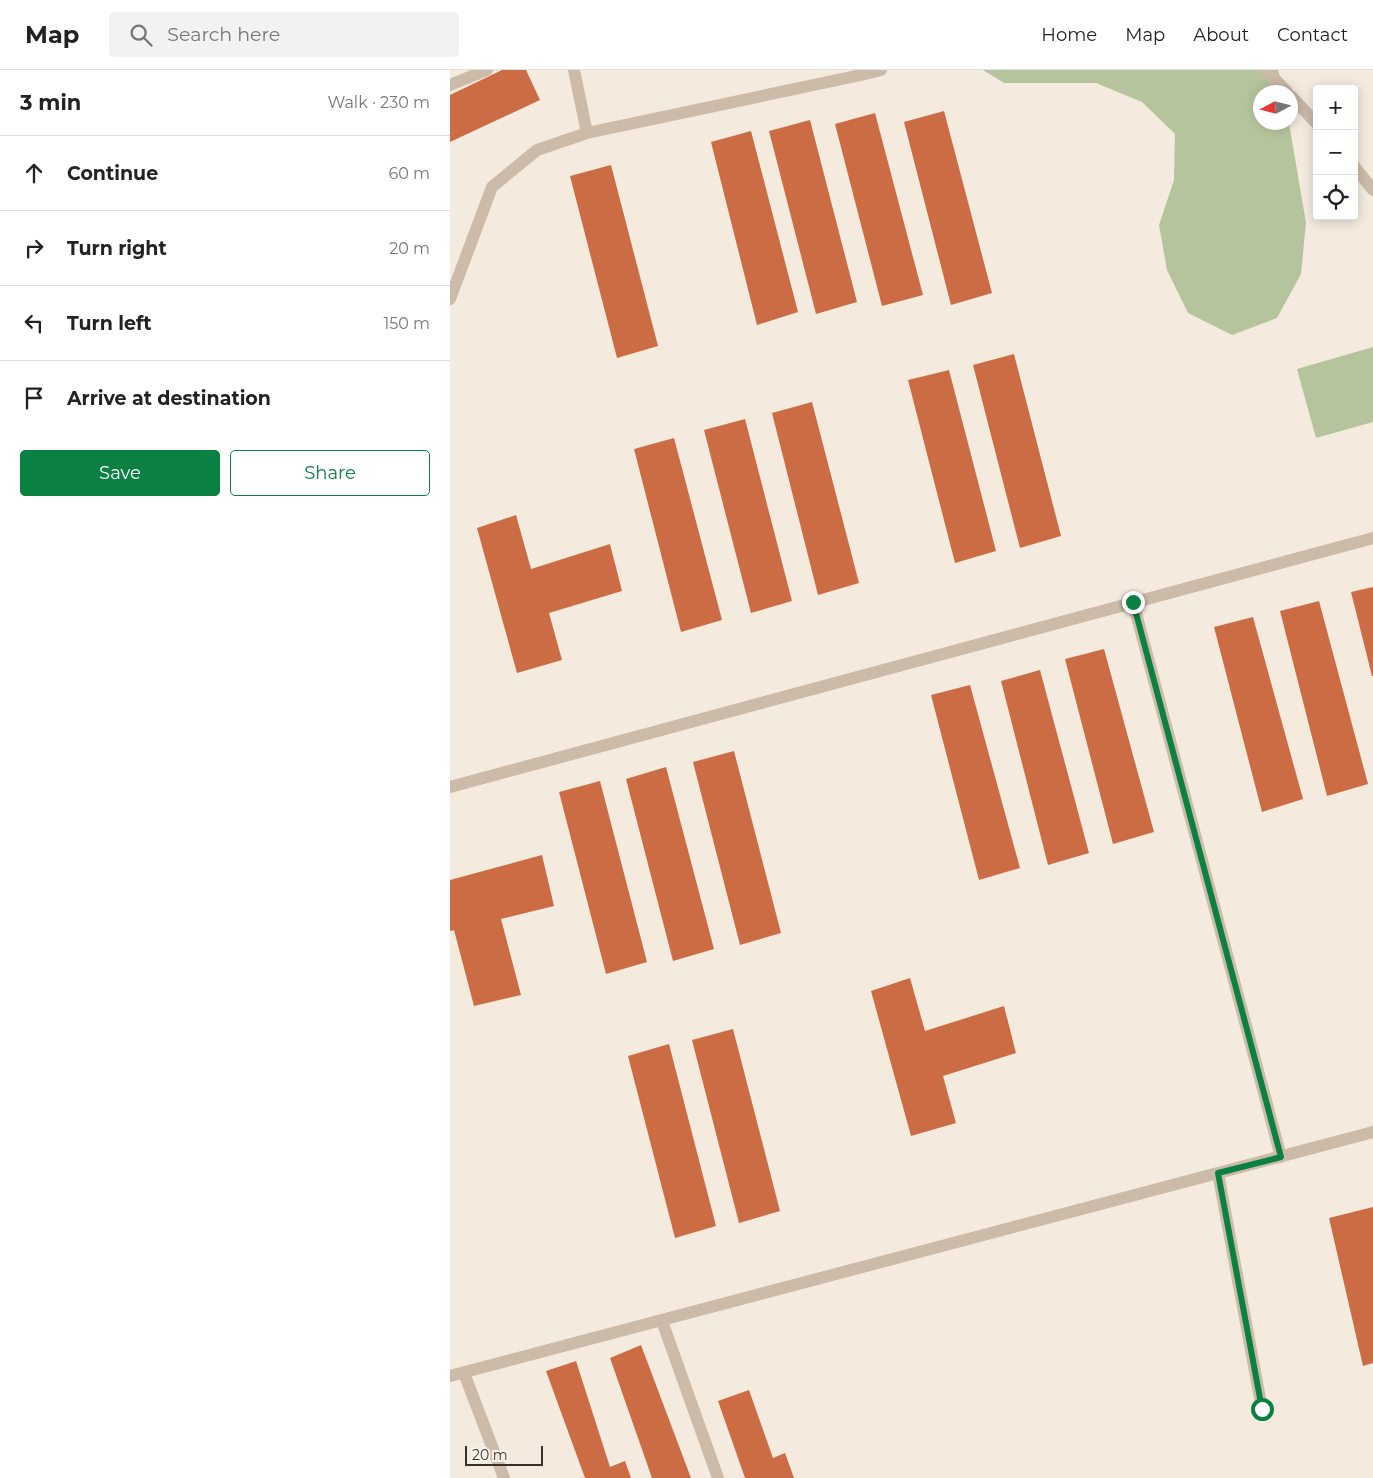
<!DOCTYPE html>
<meta charset="utf-8">
<style>
body{margin:0;font-family:Montserrat,sans-serif;background:#f2f2f2;color:#222}
.controls{position:absolute;right:15px;top:15px;display:grid;overflow:hidden;border-radius:5px;box-shadow:0 2px 12px #0003}
.controls button{width:45px;height:45px;display:grid;place-items:center;padding:0;border:0;border-bottom:1px solid #e0e0e0;background:#fff;color:#222;font:25px sans-serif}
.compass{position:absolute;left:803px;top:15px;width:45px;height:45px;border-radius:50%;background:#fff;box-shadow:0 2px 12px #0003;rotate:263deg}
.scale{position:absolute;left:15px;bottom:12px;width:78px;box-sizing:border-box;padding-left:5px;border:2px solid #3a2f29;border-top:0;font-size:14px;line-height:18px;white-space:nowrap;color:#3a2f29;-webkit-text-stroke:4px #fbf4eb;paint-order:stroke}
.stop{position:absolute;width:15px;height:15px;margin:-11px;border:4px solid #0b8043;border-radius:50%;background:#fff}
.stop.end{background:#0b8043;border-color:#fff;box-shadow:0 1px 5px #0008}
.list{margin:0;padding:0;list-style:none}
h2{display:flex;justify-content:space-between;align-items:center;height:65px;margin:0;padding:0 20px;font-size:21px}
h2 small{font-size:16px;font-weight:400;color:#767676}
.list li{display:grid;grid-template-columns:32px 1fr auto;gap:15px;align-items:center;box-sizing:border-box;height:75px;padding:0 20px;border-top:1px solid #e0e0e0}
.list b{display:block;font-size:19px;white-space:nowrap}
.list em{font-size:16px;font-style:normal;color:#767676}
.actions{display:flex;gap:10px;padding:15px 20px}
.actions a{flex:1;padding:11px 0;border:1px solid #0b8043;border-radius:5px;text-align:center;font-size:18px;color:#0b8043}
.actions .main{background:#0b8043;color:#fff}
.icon{flex:none;width:28px;height:28px;fill:none;stroke:currentColor;stroke-width:2;stroke-linecap:round;stroke-linejoin:round}
.map{position:relative;flex:none;width:923px;height:1408px;overflow:hidden}
header{display:flex;align-items:center;gap:30px;box-sizing:border-box;height:70px;padding:0 25px;background:#fff;border-bottom:1px solid #e0e0e0}
header strong{font-size:24px}
nav{display:flex;gap:28px;margin-inline-start:auto;font-size:18px}
.search{width:350px;height:45px;background:#f2f2f2;display:flex;align-items:center;gap:12px;box-sizing:border-box;padding:0 18px;border-radius:5px;color:#767676;font-size:19px}
main{display:flex}
aside{flex:1;background:#fff}
.map>svg:first-child{display:block}
.green{fill:#b5c49c}
.building{fill:#cc6c44}
.lines{fill:none;stroke-linecap:round;stroke-linejoin:round}
.service{stroke:#cdbba9;stroke-width:12}
.minor{stroke:#cdbba9;stroke-width:12}
.route{stroke:#0b8043;stroke-width:6}
</style>
<header>
<strong>Map</strong>
<div class="search"><svg class="icon" aria-label="search" viewBox="0 0 24 24"><circle cx="10" cy="10" r="6"/><path d="M15 15l6 6"/></svg>Search here</div>
<nav><a>Home</a><a>Map</a><a>About</a><a>Contact</a></nav>
</header>
<main>
<aside>
<h2>3 min<small>Walk · 230 m</small></h2>
<ul class="list">
<li><svg class="icon" aria-label="ahead" viewBox="0 0 24 24"><path d="M12 20V5M6 11l6-6 6 6"/></svg><div><b>Continue</b></div><em>60 m</em></li>
<li><svg class="icon" aria-label="right" viewBox="0 0 24 24"><path d="M7 20v-9h11M14 6l5 5-5 5"/></svg><div><b>Turn right</b></div><em>20 m</em></li>
<li><svg class="icon" aria-label="left" viewBox="0 0 24 24"><path d="M17 20v-9H6M10 6l-5 5 5 5"/></svg><div><b>Turn left</b></div><em>150 m</em></li>
<li><svg class="icon" aria-label="arrive" viewBox="0 0 24 24"><path d="M6 21V4h12l-3 4 3 4H6"/></svg><div><b>Arrive at destination</b></div></li>
</ul>
<div class="actions"><a class="main">Save</a><a>Share</a></div>
</aside>
<div class="map">
<svg width="923" height="1408" viewBox="0 0 923 1408">
<rect width="100%" height="100%" fill="#f4ebde"/>
<path class="green" d="M533,0H828L834,22H811V52L839,53L856,153L851,204L827,248L782,265L738,243L717,200L709,155L724,110L725,64L692,32L646,13H554Z
M923,277V352L866,368L847,299Z"/>
<path class="building" d="M52,0H76L90,30L0,72V25Z
M494,41L542,223L501,235L454,52Z
M425,43L473,225L432,236L385,54Z
M360,50L407,232L366,244L319,61Z
M301,61L348,242L307,255L261,72Z
M161,95L208,276L167,288L120,106Z
M564,284L611,466L570,478L523,295Z
M499,300L546,481L505,493L458,310Z
M362,332L409,513L368,525L322,343Z
M295,349L342,531L301,543L254,360Z
M224,368L272,550L231,562L184,379Z
M66,445L81,499L160,474L172,521L99,543L112,590L67,603L27,458Z
M923,517V606H922L901,522Z
M869,531L918,714L877,726L830,541Z
M803,547L853,729L812,742L764,557Z
M654,579L704,762L663,774L615,589Z
M590,600L639,783L598,795L551,611Z
M520,615L570,798L529,810L481,625Z
M284,681L331,863L290,875L243,692Z
M216,697L264,879L223,891L176,709Z
M150,711L197,892L156,904L109,722Z
M92,785L104,836L51,849L71,925L24,936L4,860L0,861V810Z
M460,908L475,961L554,936L566,983L493,1006L506,1053L461,1066L421,921Z
M283,959L330,1141L289,1153L242,970Z
M219,974L266,1156L225,1168L178,986Z
M923,1137V1293L913,1296L879,1148Z
M191,1275L241,1408H202L160,1288Z
M126,1291L160,1397L175,1391L181,1408H135L96,1301Z
M299,1320L323,1388L335,1383L344,1408H295L268,1331Z"/>
<g class="lines">
<path class="service" d="M816,0L837,22
M841,26L867,54
M137,63L411,5L431,0
M904,96L923,120
M0,229L42,117L87,80L137,63L124,0
M683,532L831,1087
M0,717L923,468
M768,1103L812,1339
M212,1251L268,1408
M14,1303L54,1408
M0,1306L923,1062"/>
<path class="minor" d="M0,15L37,0"/>
</g>
<g class="lines">
<path class="route" d="M683,532L831,1087L768,1103L812,1339"/>
</g>
</svg>
<div class="controls">
<button>+</button>
<button>−</button>
<button><svg class="icon" aria-label="locate" viewBox="0 0 24 24"><circle cx="12" cy="12" r="6"/><path d="M12 2v4M12 18v4M2 12h4M18 12h4"/></svg></button>
</div>
<svg class="compass" viewBox="-18 -18 36 36"><path d="M0-13l5 13h-10z" fill="#e53935"/><path d="M0 13l5-13h-10z" fill="#767676"/></svg>
<div class="scale">20 m</div>
<div class="stop" style="left:812px;top:1339px"></div>
<div class="stop end" style="left:683px;top:532px"></div>
</div>
</main>
